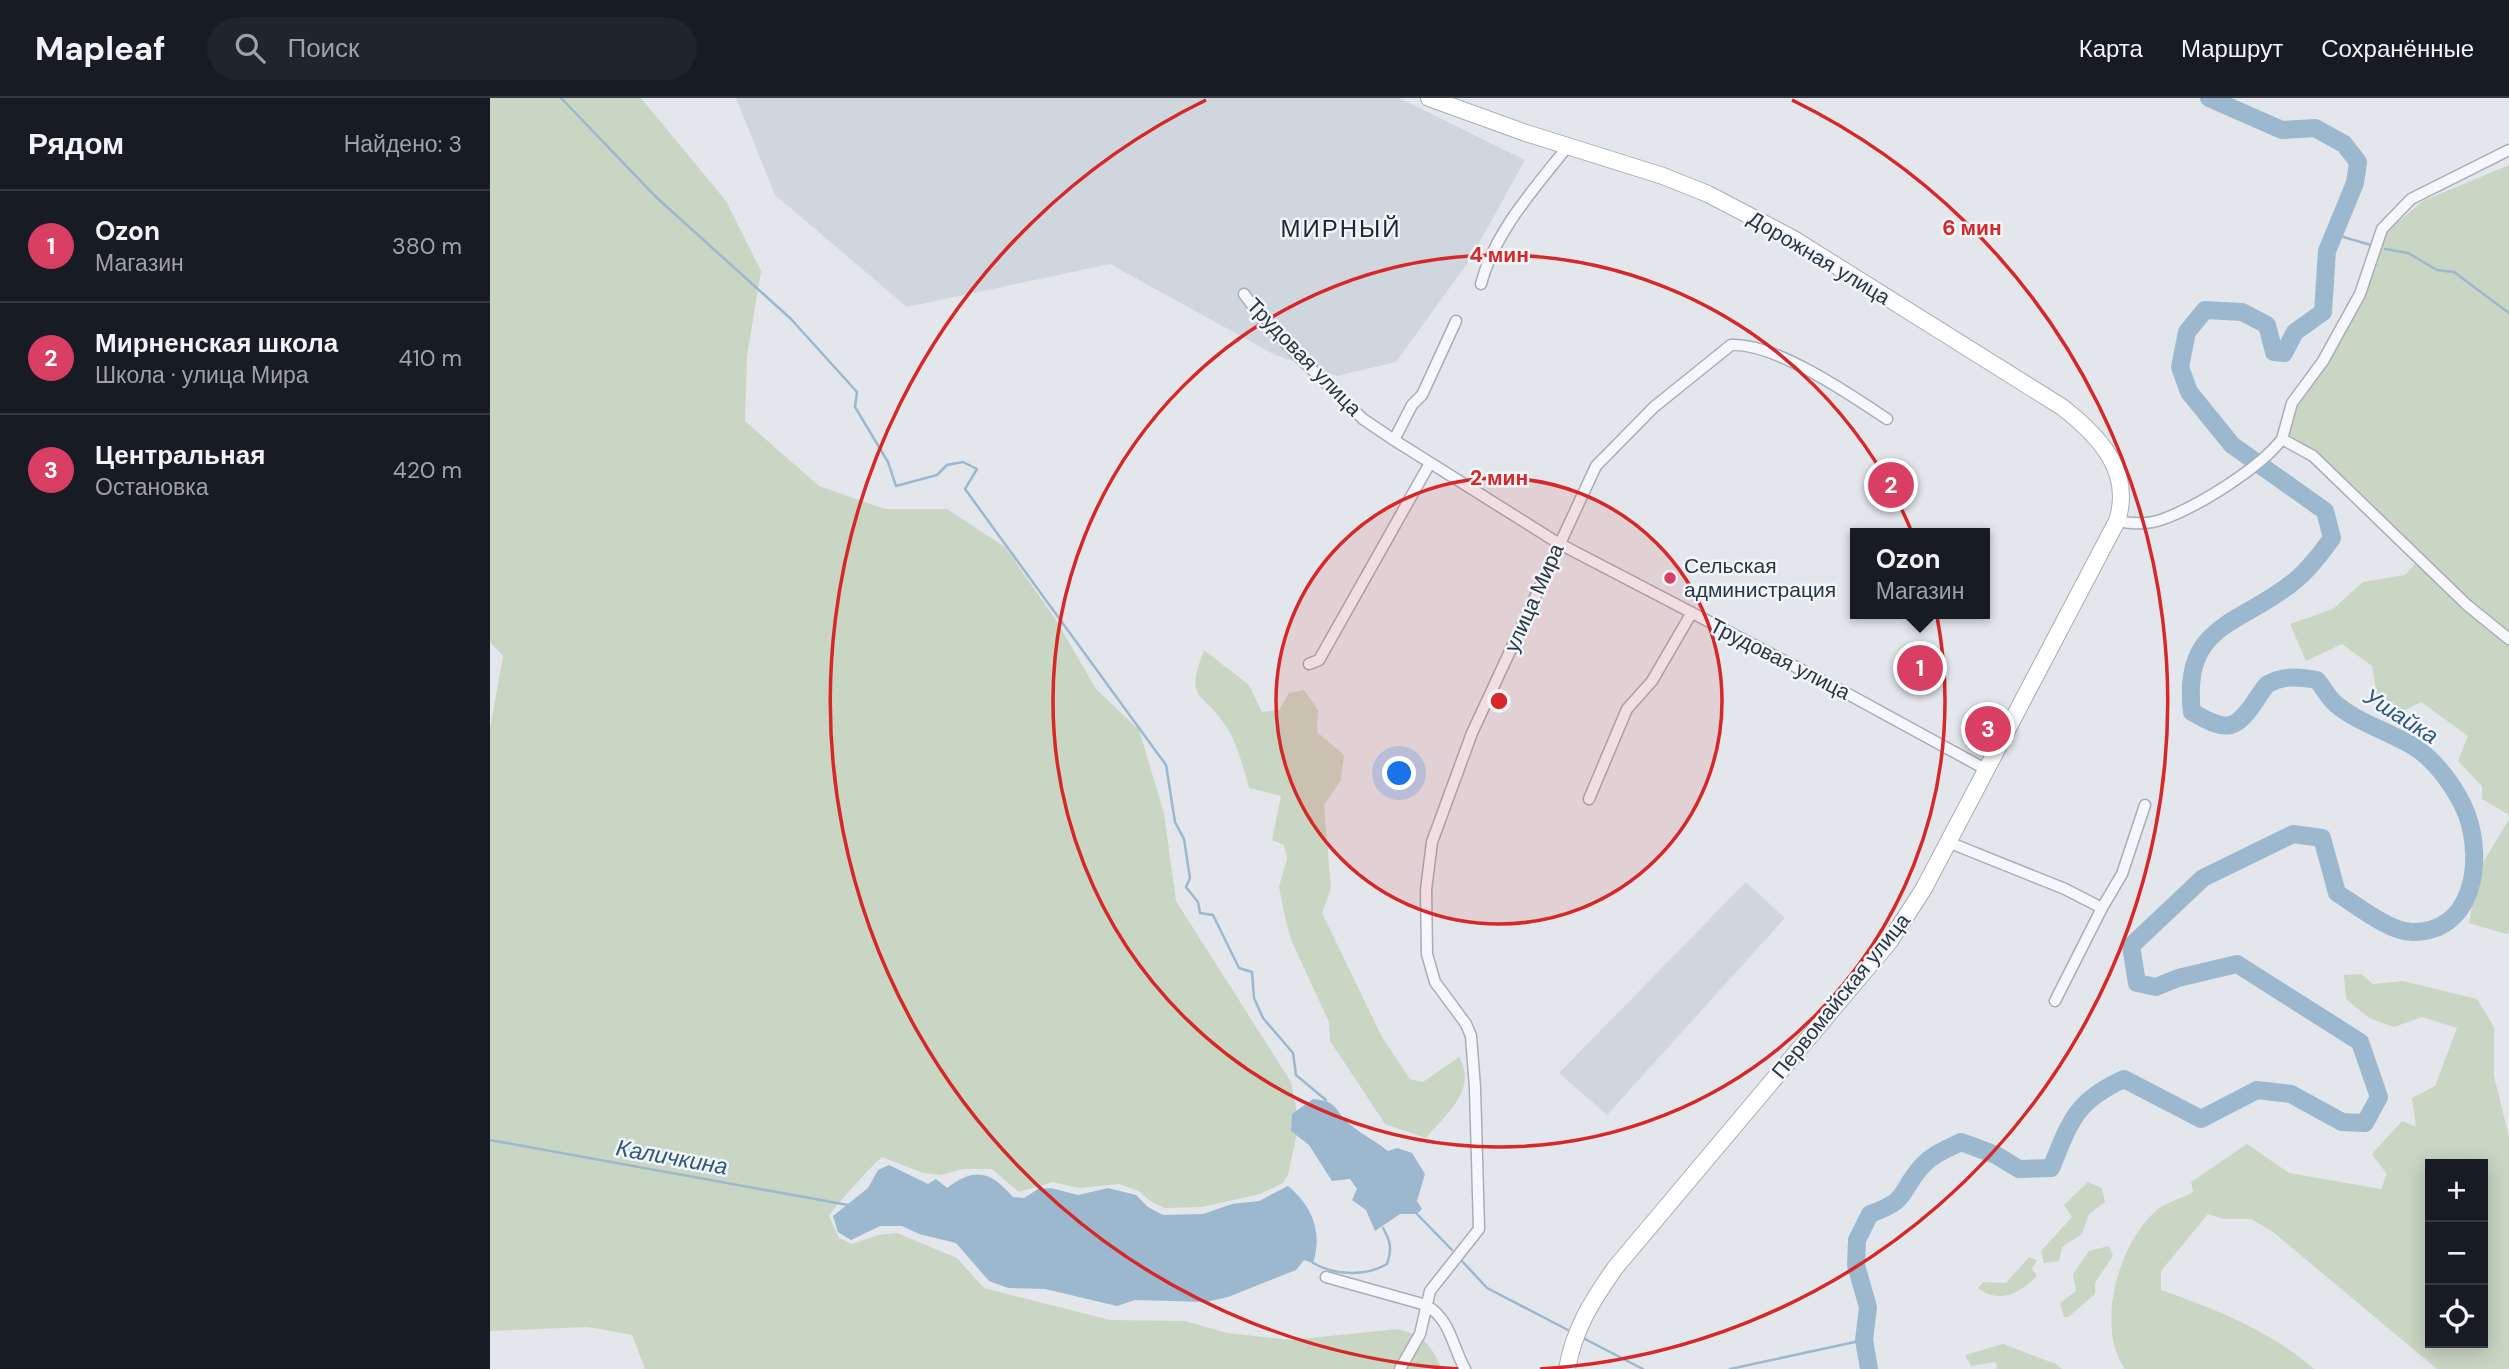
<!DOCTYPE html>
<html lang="ru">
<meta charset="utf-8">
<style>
body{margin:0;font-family:"DM Sans",sans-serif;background:#20242c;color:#f1f3f6}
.controls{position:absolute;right:21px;bottom:21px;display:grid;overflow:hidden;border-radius:0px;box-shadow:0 4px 18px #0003}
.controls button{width:63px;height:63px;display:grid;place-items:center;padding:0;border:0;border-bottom:2px solid #363941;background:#171b24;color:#f1f3f6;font:35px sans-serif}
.you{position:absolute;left:910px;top:676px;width:24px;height:24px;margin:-18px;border:5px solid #fff;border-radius:50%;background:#1a73e8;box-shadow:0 0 0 10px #1a73e833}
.badge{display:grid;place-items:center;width:46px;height:46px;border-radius:50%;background:#d93f63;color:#fff;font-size:23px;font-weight:700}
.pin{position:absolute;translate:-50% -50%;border:4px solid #fff;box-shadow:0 2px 7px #0006}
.popup{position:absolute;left:1360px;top:430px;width:140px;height:91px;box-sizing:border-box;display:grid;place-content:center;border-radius:0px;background:#171b24;filter:drop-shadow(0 2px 5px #0005);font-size:23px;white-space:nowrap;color:#9ea1a6}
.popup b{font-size:26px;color:#f1f3f6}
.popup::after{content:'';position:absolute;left:50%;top:100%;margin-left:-14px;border:14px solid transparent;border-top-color:#171b24}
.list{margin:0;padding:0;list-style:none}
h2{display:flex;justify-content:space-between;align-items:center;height:91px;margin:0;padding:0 28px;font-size:30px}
h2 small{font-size:23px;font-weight:400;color:#9ea1a6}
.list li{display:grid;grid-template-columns:46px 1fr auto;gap:21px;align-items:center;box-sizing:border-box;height:112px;padding:0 28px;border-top:2px solid #363941}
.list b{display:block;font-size:26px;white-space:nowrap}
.list p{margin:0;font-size:23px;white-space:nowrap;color:#9ea1a6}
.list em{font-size:23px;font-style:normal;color:#9ea1a6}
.icon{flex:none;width:38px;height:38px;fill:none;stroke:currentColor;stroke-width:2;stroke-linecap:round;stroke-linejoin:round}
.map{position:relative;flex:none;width:2019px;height:1271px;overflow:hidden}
header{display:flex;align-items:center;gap:42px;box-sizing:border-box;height:98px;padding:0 35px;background:#171b24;border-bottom:2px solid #363941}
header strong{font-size:33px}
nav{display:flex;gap:38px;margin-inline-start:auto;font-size:24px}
.search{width:490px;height:63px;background:#20242c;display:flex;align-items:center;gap:18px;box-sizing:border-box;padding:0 24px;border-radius:38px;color:#9ea1a6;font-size:26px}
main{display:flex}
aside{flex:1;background:#171b24}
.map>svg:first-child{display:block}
.built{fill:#d0d6de}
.green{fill:#c9d6c3;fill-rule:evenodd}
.water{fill:#9bb8ce}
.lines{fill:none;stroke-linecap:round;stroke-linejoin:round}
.stream{stroke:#9bb8ce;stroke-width:2.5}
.river{stroke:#9bb8ce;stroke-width:18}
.street-casing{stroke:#a7aeb7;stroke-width:13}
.secondary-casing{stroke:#a7aeb7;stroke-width:18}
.street{stroke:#f6f7fa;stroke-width:10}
.secondary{stroke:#fff;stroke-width:16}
.ring{fill:none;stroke:#d62828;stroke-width:3.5}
.poi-dot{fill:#d93f63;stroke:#f3f6f9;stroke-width:2.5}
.labels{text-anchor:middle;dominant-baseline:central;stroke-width:5;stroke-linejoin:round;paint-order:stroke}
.street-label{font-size:21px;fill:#293646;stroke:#f3f6f9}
.poi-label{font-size:21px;fill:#293646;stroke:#f3f6f9;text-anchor:start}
.water-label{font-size:23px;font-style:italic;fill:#2f587d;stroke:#f3f6f9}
.quarter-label{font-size:24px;letter-spacing:2px;fill:#1b2636;stroke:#f3f6f9}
.centre{fill:#d62828;stroke:#f3f6f9;stroke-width:3.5}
.ring-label{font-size:21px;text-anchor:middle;font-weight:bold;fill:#d62828;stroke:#f3f6f9;stroke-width:5;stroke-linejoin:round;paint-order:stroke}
</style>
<header>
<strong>Mapleaf</strong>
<div class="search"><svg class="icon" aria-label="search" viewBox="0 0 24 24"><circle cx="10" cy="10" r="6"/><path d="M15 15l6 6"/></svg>Поиск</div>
<nav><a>Карта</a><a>Маршрут</a><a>Сохранённые</a></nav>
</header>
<main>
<aside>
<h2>Рядом<small>Найдено: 3</small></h2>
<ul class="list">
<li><span class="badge">1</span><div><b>Ozon</b><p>Магазин</p></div><em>380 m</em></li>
<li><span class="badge">2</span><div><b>Мирненская школа</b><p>Школа · улица Мира</p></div><em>410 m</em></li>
<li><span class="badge">3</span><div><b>Центральная</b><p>Остановка</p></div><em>420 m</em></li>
</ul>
</aside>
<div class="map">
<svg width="2019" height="1271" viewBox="0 0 2019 1271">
<rect width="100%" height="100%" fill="#e3e7ec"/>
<path class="built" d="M246,0H909L1035,62L979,163L906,264L847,278L785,257L620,166L417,209L285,97Z
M1256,784L1295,820L1117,1017L1069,975Z"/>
<path class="green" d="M0,0H151L236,103L271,173L257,258L255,323L329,388L395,411H457L515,449L566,522L606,591L649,632L674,715L686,803L801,984L809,1026L798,1077L793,1085L770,1096L712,1109L675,1110L660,1103L649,1093L629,1086L589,1090L563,1084L529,1094L502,1071H473L451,1077L433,1075L392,1059C385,1064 343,1110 339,1118L349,1140L362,1146L388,1137L407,1135L467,1160L494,1190L620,1222L695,1223L737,1235L801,1242L908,1231C936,1239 940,1246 952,1271H155L142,1237L98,1229L0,1233V631L13,558L0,544Z
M2019,67V717L1992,701V688L1968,663L1978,638L1931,604L1907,616L1888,603L1882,568L1852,546L1816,563L1800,526L1843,511L1873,484L1915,477L1933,457L1847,375L1800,337L1799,322L1886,170L1897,133L1933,103Z
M714,552L759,587L772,614L789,612L799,595L814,592L828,612L827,634L854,657L851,682L834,707L841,790L832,815L892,939L920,981L933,984L969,959C988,992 956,1016 936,1040L895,1026L840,943L839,924L802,844L796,824L789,789L797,761L794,747L782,742L791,698L759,690C753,669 748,647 736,628C712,591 694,605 714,552Z
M2019,721V835L2016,836L1979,825L1988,773Z
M1871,876L1883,886L1913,883L1987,901L2004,929V978L2019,1039V1271H1947L1783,1134L1761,1121H1734L1718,1116L1671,1173V1192C1723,1210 1783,1234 1824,1271H1635C1605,1228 1628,1144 1668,1111C1678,1104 1692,1100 1703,1094L1701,1084L1757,1046L1799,1075L1891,1091L1897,1076L1882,1056L1912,1023L1926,1029L1922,1000L1945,988L1967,930L1932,919L1904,929L1879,920L1856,901L1854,877ZM1940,1066H1993V1245H1940Z
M1598,1084L1612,1090L1615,1104L1599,1116L1592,1136L1572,1149L1569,1163L1554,1165L1551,1153L1582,1119L1574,1107Z
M1619,1148L1623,1158L1605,1185V1196L1578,1219H1574L1570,1205L1586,1193L1583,1176L1599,1153Z
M1539,1159L1547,1162L1542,1171L1547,1178C1529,1195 1511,1207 1488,1190L1493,1184L1516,1185Z
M1513,1246L1566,1266L1572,1271H1507L1506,1264L1481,1268L1475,1257Z"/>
<path class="water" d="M823,1001C850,1003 844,1014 862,1028C873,1037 887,1044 898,1053L907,1050L922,1055L935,1076L927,1103L932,1111L927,1116H910L885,1133L876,1112L862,1102L867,1091L860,1081L842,1083L819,1047L801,1033L802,1016Z
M399,1067L438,1086L446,1081L457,1090C486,1068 501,1074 523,1099L534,1100L548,1091L561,1090L588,1097L618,1090L646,1097L658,1109L673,1117L713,1116L742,1106L769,1103L798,1088C822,1108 833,1134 823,1165L814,1162L806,1172L738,1199L716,1204L645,1202L627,1208L555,1191L518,1190L499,1183L466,1145L429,1136L412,1128H390L361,1142L348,1134L343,1118L378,1090L388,1072Z"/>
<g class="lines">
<path class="stream" d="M71,0L166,99L301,221L367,294L365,309L398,364L406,388L447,377L457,367L473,364L487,371L475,391L676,667L685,724L694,741L700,780L696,789L708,804L710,815L723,817L749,870L762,874L764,900L773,920L803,955L806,977L836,1002
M1843,136L1881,147
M1895,151L1918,155L1947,172L1964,174L2019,215
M0,1042L358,1107
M927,1116L962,1152
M972,1163L997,1190L1078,1232
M823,1165C844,1177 875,1179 897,1166C902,1151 901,1144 893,1130
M1093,1240L1153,1271
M1240,1271L1374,1242"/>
<path class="river" d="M1379,1271L1374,1242L1378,1209L1366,1167L1367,1142L1380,1116C1420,1102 1408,1095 1432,1068C1443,1056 1457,1051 1471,1044L1506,1057L1529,1071L1561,1070C1580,1024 1585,1003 1634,981L1711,1021L1767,992L1801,996L1852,1024L1875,1025L1889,999L1870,944L1747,866L1688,880L1666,889L1647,885L1641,848L1713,780L1803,736L1832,740L1847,795C1866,807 1900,834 1922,834C1983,835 1994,764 1977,717C1968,693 1947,664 1926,650C1901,634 1870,626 1847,607C1839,601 1833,589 1827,582C1810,579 1794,577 1778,586C1774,589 1771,595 1768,599C1746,633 1738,635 1702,614C1691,523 1754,527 1807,481C1821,469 1832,454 1842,440L1835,413L1742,347L1699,294L1690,269L1697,234L1715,212L1752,214L1777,227L1784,254L1794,255L1805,234L1833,214L1837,153L1865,85L1868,64L1854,46L1825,30L1792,32L1719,0"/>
<defs>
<path id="street" d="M991,186C1005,133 1045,90 1078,48
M754,196L772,220L810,260L873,321L904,342L1068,445L1358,596L1497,672
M1792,341L1802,305L1833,263L1870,196L1892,131L1921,101L2019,52
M904,342L922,307L932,297L966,223
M1627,423C1644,426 1659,427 1676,420C1710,407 1770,370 1792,341L1823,358L1977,507L2019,541
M819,566L829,562L940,365
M1099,701L1137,611L1162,583L1201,516
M1458,744L1575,791L1612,810L1565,903
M1612,810L1632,776L1655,707
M836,1179L936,1207C961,1222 962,1248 975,1271
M910,1271L930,1236L940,1193L989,1131L985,990L981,938L976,926L945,884L937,856L936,792L942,744L982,635L1106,368L1164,309L1241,247C1284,244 1361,297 1397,321"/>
<path id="secondary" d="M939,0L1036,35L1173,78L1218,96L1302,140L1572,309C1609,338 1643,373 1627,423L1433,792L1400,843L1125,1170C1102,1203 1084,1231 1077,1271"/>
</defs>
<use href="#street" class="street-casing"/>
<use href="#secondary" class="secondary-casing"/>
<use href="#street" class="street"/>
<use href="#secondary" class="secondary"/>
</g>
<circle cx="1009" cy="603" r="223" fill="#d62828" fill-opacity=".12"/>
<g class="ring">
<circle cx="1009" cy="603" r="223"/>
<circle cx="1009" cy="603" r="446"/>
<path d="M968 1271A669 669 0 0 1 716 2M1302 2A669 669 0 0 1 1050 1271"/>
</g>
<circle class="poi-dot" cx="1180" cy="480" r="7"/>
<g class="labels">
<g class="street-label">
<text transform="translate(1329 160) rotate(31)">Дорожная улица</text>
<text transform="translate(814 259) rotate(46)">Трудовая улица</text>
<text transform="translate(1044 500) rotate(-66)">улица Мира</text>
<text transform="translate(1290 561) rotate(27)">Трудовая улица</text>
<text transform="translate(1351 898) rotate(-51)">Первомайская улица</text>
</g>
<g class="poi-label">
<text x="1194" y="468">Сельская<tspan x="1194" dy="24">администрация</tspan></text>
</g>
<g class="water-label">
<text transform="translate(1911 618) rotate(32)">Ушайка</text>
<text transform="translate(182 1059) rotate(10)">Каличкина</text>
</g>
<g class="quarter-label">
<text x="851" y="130">МИРНЫЙ</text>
</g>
</g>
<circle cx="1009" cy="603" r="10" class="centre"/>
<g class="ring-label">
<text x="1482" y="137">6 мин</text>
<text x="1009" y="164">4 мин</text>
<text x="1009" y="387">2 мин</text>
</g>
</svg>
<div class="controls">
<button>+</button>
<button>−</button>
<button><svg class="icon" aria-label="locate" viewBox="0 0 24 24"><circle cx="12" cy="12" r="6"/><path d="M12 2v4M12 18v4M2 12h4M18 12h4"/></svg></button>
</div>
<div class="you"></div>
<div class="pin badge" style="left:1430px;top:570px">1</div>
<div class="popup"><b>Ozon</b>Магазин</div>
<div class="pin badge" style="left:1401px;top:387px">2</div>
<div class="pin badge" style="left:1498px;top:631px">3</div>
</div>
</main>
